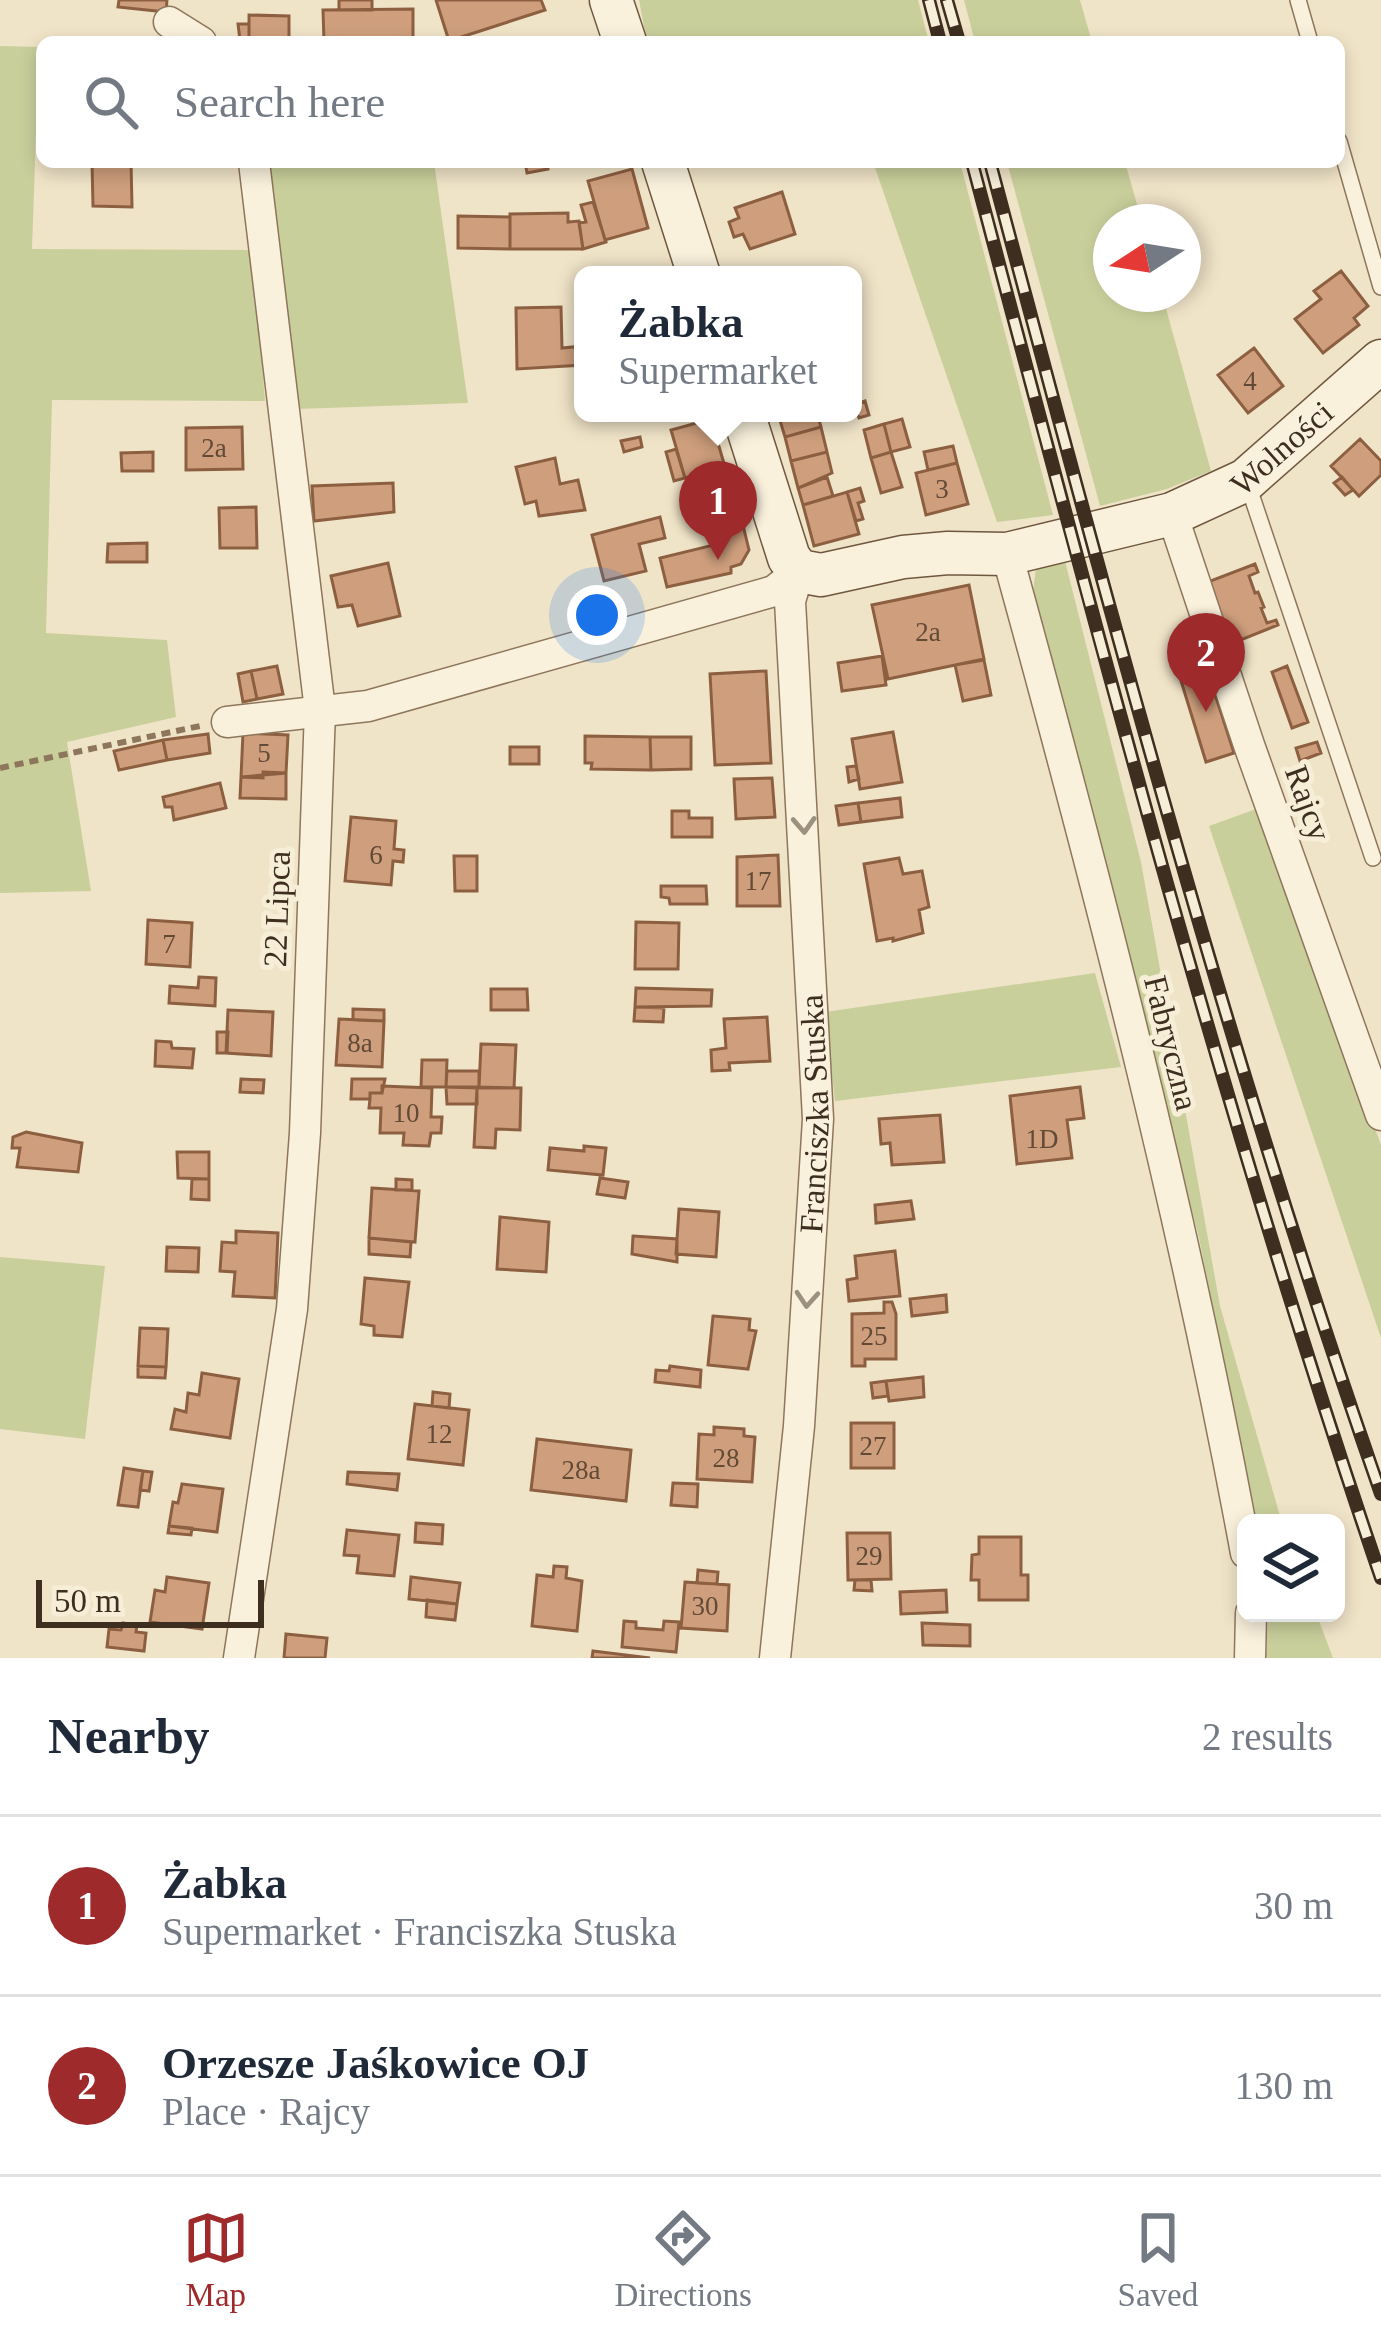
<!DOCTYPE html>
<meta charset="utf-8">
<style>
body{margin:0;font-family:"Times New Roman",serif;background:#f6f6f7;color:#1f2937}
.controls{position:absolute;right:36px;bottom:36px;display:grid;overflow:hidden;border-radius:18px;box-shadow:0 6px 18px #0003}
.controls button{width:108px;height:108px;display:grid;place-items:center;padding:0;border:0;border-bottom:3px solid #e0e1e3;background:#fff;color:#1f2937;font:60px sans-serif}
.compass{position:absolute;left:1093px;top:204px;width:108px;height:108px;border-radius:50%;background:#fff;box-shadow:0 6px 18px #0003;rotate:258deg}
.scale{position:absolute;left:36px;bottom:30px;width:228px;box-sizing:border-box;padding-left:12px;border:6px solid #3d2e20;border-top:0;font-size:33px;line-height:42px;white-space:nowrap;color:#3d2e20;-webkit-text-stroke:9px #f7eed8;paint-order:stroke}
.you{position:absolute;left:597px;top:615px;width:42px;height:42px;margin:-30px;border:9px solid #fff;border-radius:50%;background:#1a73e8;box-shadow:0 0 0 18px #1a73e833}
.badge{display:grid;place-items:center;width:78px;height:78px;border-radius:50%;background:#9e2a2b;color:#fff;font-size:39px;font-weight:700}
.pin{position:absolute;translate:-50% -99px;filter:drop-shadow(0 3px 6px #0008)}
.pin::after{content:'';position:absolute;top:63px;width:42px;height:36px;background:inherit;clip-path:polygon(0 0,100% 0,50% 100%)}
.popup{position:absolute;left:574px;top:266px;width:288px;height:156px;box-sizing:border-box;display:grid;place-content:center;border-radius:18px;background:#fff;filter:drop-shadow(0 3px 9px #0005);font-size:39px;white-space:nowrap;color:#747a83}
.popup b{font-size:45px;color:#1f2937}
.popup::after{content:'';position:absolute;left:50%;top:100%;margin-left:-24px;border:24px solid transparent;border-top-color:#fff}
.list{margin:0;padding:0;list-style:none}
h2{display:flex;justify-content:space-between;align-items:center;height:156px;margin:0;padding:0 48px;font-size:51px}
h2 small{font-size:39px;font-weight:400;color:#747a83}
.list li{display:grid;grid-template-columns:78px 1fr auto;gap:36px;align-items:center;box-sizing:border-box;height:180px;padding:0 48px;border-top:3px solid #e0e1e3}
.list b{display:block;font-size:45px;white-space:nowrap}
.list p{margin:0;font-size:39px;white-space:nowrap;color:#747a83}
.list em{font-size:39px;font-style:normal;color:#747a83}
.icon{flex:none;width:66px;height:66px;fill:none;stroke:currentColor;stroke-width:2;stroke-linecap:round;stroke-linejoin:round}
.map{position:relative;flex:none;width:1381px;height:1658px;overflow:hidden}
.search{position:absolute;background:#fff;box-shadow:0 6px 18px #0003;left:36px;right:36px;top:36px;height:132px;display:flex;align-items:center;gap:30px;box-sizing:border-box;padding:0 42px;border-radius:18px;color:#747a83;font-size:45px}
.sheet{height:516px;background:#fff}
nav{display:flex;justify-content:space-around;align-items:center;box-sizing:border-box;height:168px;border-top:3px solid #e0e1e3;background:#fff;font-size:33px;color:#747a83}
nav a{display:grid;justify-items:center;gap:6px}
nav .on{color:#9e2a2b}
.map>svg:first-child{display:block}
.green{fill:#c9cf9b}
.building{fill:#cf9f7d;stroke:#8d5f41;stroke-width:3}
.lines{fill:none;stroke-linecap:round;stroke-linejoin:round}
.lane-casing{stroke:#8d765c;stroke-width:18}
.street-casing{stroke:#8d765c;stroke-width:33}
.secondary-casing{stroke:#6f573f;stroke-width:45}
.path{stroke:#8d765c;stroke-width:6;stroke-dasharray:9 6;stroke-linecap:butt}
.lane{stroke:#faf1dc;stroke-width:15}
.street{stroke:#faf1dc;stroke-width:30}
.secondary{stroke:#faf1dc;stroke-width:42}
.rail-casing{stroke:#3d2e20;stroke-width:14}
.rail{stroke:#f7eed8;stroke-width:9;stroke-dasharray:27;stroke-linecap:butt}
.oneway{stroke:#9c907e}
.labels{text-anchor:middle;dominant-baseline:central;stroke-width:10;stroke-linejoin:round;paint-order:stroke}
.number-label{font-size:27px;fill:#624a37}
.street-label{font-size:33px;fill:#3d2e20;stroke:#f7eed8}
</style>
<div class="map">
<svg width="1381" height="1658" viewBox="0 0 1381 1658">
<rect width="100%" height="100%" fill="#f0e4c8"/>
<path class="green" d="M639,0H918L929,42H647Z
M964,0H1080L1092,42H975Z
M0,46L39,47L32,249L253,250L265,401L52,400L46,633L167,640L176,717L67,742L91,891L0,893Z
M268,162H434L468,403L298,409Z
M873,162H960L1053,515L997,522Z
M1007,162H1125L1142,222H1111V294H1162L1211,471L1167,489L1100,506Z
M1064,557L1141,862L1220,1306L1282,1523H1257L1199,1238L1033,592L1036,567Z
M1259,808L1381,1145V1338L1209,826Z
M1095,973L1121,1067L835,1101L825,1012Z
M0,1257L105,1266L85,1439L0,1429Z
M1268,1613H1316L1333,1658H1266Z"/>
<path class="building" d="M119,0H167L166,12L118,7Z
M339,0H372V10H339Z
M436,0H541L545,10L449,41Z
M413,9V42H324L323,10Z
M249,15L289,16V42H249Z
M238,24H249V39L240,40Z
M92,162H131L132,207L93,206Z
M525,162H547L548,169L527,173Z
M632,169L648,228L605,240L588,181Z
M782,192L795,234L750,249L743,234L734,237L729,222L739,218L735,208Z
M593,202L606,242L583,249L579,223L586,222L581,205Z
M568,213V222L579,221L583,249H510V214Z
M458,216L510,217V249L458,248Z
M1341,271L1368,306L1354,318L1359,325L1323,353L1295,319L1321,299L1314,291Z
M561,307L562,348L583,346V365L517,369L516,308Z
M1254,348L1283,386L1248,413L1218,375Z
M865,401L869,415L859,418L854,405Z
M817,413L821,427L785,437L778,414Z
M711,419L725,467L685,478L671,430Z
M902,419L910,447L891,452L884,424Z
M884,424L891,452L871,458L864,430Z
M242,427L243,469L186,470V428Z
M821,427L827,452L791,461L785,437Z
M640,437L642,447L624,452L621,441Z
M1360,439L1381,461V475L1359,496L1331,466Z
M953,446L957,463L928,470L924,452Z
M676,449L685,478L674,481L666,452Z
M153,452V471H122L121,453Z
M827,452L832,473L798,488L791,461Z
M891,452L902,487L881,493L871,458Z
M555,458L560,484L578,480L585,510L539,516L536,501L525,504L516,467Z
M957,463L968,504L926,515L916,473Z
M827,477L833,496L803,505L798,488Z
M1342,477L1353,490L1345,495L1334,483Z
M393,483L394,512L314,521L312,486Z
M860,488L864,501L858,503L863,519L856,521L847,492Z
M847,492L859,534L814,546L803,505Z
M256,507L257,548H220L219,508Z
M660,517L665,538L639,544L646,571L604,581L592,535Z
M741,517L749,550L741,564L731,567V573L667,587L660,558L714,545L710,525Z
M147,543V562H107L108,544Z
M388,563L400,616L358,626L352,605L338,607L331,576Z
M1255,564L1258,572L1249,576L1255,593L1258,592L1264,607L1261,608L1267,623L1276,620L1278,625L1228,645L1205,583Z
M969,585L984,659L888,679L872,605Z
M882,656L886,685L842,691L838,663Z
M984,660L991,695L963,701L955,665Z
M1205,663L1234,753L1206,762L1178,671Z
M277,666L283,694L257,699L251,671Z
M1287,666L1308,722L1292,728L1272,672Z
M251,671L257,699L243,702L238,674Z
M766,671L771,763L715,765L710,674Z
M893,732L902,782L860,789L852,739Z
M243,733L288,735L286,773L241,777Z
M208,734L210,753L167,760L163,740Z
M585,736L650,737L651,770L591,769L592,763H585Z
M650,737H691V769L651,770Z
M163,740L167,760L119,770L114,751Z
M1317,742L1321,753L1300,761L1296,748Z
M510,747H539V764H510Z
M856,766L859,779L849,782L847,767Z
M263,772L286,773V799L240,798L241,777L263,778Z
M772,778L775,817L736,819L734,779Z
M220,783L226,808L174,820L172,807H165L163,797Z
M900,798L902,817L861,822L858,803Z
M858,803L861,822L839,825L836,806Z
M672,811H689V818H712V837H672Z
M351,817L396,821L394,849L404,850L403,862L393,861L391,885L345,881Z
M778,855L780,906H737V857Z
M454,856H477V891H455Z
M899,858L903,874L922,871L929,907L919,910L923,933L893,941V938L877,941L864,864Z
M661,886H706L707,904H670L669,898L661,897Z
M148,920L192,923L190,967L146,964Z
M636,922L679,923L678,969H635Z
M199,977L216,978L215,1006L169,1003L170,986L198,988Z
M636,988L712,990L711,1006L635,1007Z
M491,989H527L528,1010H491Z
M635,1007L664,1008L663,1022L634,1021Z
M353,1009L384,1010V1021L353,1020Z
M228,1010L273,1012L271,1056L226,1053Z
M767,1017L770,1061L729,1063L730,1070L712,1071L711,1050L726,1048L724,1019Z
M339,1019L384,1021L382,1067L336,1065Z
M217,1032H228L227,1053H217Z
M156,1041L171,1042L172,1048L194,1049L192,1068L155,1066Z
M481,1044L516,1045L514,1088H479Z
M422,1060H447L446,1087H421Z
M447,1071H479V1088L446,1087Z
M241,1079L264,1080L263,1093L240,1092Z
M352,1079H385L382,1093H370V1099H351Z
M382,1086L432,1088L431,1117H442L441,1133H431L429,1146L403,1145L404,1133H380L381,1108H369L370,1099V1093H382Z
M446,1087H477V1104H447Z
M477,1087L521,1088L520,1130L496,1129L495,1148L474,1147Z
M1080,1087L1084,1118L1067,1120L1072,1158L1017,1164L1010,1096Z
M940,1115L944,1162L892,1165L890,1143L881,1144L879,1119Z
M26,1132L82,1143L78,1172L17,1167L20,1148H12L13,1137Z
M584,1146L606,1148L603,1175L548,1170L550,1148L584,1151Z
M177,1152H209V1179L178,1178Z
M600,1178L628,1182L625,1198L597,1194Z
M192,1179H209V1200L191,1199Z
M396,1179L412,1180V1190H396Z
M372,1188L419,1191L415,1242L369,1238Z
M911,1201L914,1219L876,1223L875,1205Z
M679,1209L719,1212L716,1257L676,1254Z
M500,1217L549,1222L546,1272L497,1269Z
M236,1231L278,1233L275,1298L233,1296L235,1272L220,1271L222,1242L236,1243Z
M633,1236L677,1239V1262L632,1254Z
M369,1238L411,1242L410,1257L369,1254Z
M167,1247L199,1248L198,1272L166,1271Z
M895,1251L900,1296L849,1301L847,1280L857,1278L855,1256Z
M365,1278L409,1282L402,1337L374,1335V1326L361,1324Z
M946,1295L947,1312L912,1316L910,1299Z
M884,1302H892L896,1314V1359H865V1366H852V1314L884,1313Z
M713,1316L750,1319L749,1330L756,1331L748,1369L708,1365Z
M140,1328L168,1329L166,1367L138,1366Z
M138,1366L166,1367L165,1378L138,1377Z
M670,1366L701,1370L700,1387L655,1382L656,1370L669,1371Z
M202,1373L239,1379L230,1438L171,1429L175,1409L186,1412L188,1393L199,1395Z
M923,1377L924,1397L889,1401L886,1381Z
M886,1381L888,1396L873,1398L871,1383Z
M433,1392L450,1394L449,1408L432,1406Z
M415,1404L469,1410L463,1465L408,1459Z
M851,1423H894V1468H851Z
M714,1427L744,1429V1436L755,1437L752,1482L697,1479L699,1434L714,1435Z
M537,1439L631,1450L626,1501L531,1490Z
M124,1468L143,1471L138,1507L118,1505Z
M143,1471L152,1472L149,1491L140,1490Z
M348,1472L399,1474L397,1490L347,1484Z
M673,1483L698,1484L697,1507L671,1505Z
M182,1484L223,1489L217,1532L169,1526L173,1502L178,1503Z
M416,1523L443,1525L442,1544L415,1542Z
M169,1526L192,1528L191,1535L168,1533Z
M347,1530L399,1535L394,1576L357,1573L359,1556L344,1555Z
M847,1533H890L891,1579L848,1580Z
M979,1537H1021V1575H1028V1600H979V1580H971L972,1555L979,1554Z
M554,1566L567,1567L566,1578L582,1581L577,1631L532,1626L537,1575L553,1577Z
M698,1570L718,1572L717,1584L697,1583Z
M167,1577L209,1583L202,1629L150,1622L155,1590L165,1592Z
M411,1577L460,1583L457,1604L409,1599Z
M855,1580H871L872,1591L854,1590Z
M685,1582L729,1585L727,1631L681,1628Z
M946,1590L947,1612L901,1614L900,1592Z
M427,1600L457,1604L455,1620L426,1617Z
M624,1621L636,1622V1628L663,1630L664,1621L679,1622L676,1652L622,1647Z
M123,1623L137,1625L136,1632L146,1633L144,1651L107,1647L109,1629L121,1630Z
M922,1623L970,1625V1646L923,1645Z
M286,1634L327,1638L325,1658H284Z
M593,1651L650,1658H592Z"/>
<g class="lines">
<defs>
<path id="lane" d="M1298,0L1310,42
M1339,141L1381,287
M1248,485L1373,858"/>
<g id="street">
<path d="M169,22L201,42"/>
<path d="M1172,514L1249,745L1381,1115"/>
<path d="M1007,554C1098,884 1184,1216 1246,1553"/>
<path d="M227,722L368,706L774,591L799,571"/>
<path d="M239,1658L292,1309L305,1133L320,710L254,162"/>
<path id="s1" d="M775,1658L799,1426L818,1119L790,601L799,571"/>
<path d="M1250,1658L1251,1613"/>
</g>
<g id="secondary">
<path d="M611,0L625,42"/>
<path d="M663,162L699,275"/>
<path id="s2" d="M743,413L789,558L799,571L821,575L903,557L948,553L1007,554L1172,514L1246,480L1381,361"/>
</g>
</defs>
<use href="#lane" class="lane-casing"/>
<use href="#street" class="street-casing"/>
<use href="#secondary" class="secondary-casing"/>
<path class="path" d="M0,768L200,726"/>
<use href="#lane" class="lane"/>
<use href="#street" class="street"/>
<use href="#secondary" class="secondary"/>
<defs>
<path id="rail" d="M929,0L940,42
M947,0L959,42
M972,162C1098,637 1222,1112 1381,1578
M990,162C1109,609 1228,1057 1381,1494"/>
</defs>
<use href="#rail" class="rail-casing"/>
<use href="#rail" class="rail"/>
</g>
<defs><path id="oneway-chevron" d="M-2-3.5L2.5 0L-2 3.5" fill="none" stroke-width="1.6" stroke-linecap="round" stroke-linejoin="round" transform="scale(3)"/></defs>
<g class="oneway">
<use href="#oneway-chevron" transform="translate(804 825) rotate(87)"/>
<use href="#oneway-chevron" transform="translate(807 1299) rotate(94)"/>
</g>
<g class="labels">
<g class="number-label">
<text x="1250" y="381">4</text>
<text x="214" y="448">2a</text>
<text x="942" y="489">3</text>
<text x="928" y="632">2a</text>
<text x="264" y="753">5</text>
<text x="376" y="855">6</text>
<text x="758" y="881">17</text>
<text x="169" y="944">7</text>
<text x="360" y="1043">8a</text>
<text x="406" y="1113">10</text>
<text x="1042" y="1139">1D</text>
<text x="874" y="1336">25</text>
<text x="439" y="1434">12</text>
<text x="873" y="1446">27</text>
<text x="726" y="1458">28</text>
<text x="581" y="1470">28a</text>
<text x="869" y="1556">29</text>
<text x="705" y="1606">30</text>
</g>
<g class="street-label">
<text stroke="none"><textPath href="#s2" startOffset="678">Wolności</textPath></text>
<text transform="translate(1308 803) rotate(70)">Rajcy</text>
<text transform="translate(277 909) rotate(-88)">22 Lipca</text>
<text transform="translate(1171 1043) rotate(76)">Fabryczna</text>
<text stroke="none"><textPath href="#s1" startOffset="546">Franciszka Stuska</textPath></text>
</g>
</g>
</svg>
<div class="controls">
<button><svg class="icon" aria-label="layers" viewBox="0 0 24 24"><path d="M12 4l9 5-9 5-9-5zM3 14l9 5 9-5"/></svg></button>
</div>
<svg class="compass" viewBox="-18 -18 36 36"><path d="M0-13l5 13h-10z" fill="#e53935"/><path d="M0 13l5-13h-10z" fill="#747a83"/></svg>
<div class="scale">50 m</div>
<div class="you"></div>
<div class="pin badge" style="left:718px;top:560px">1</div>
<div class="popup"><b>Żabka</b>Supermarket</div>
<div class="pin badge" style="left:1206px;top:712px">2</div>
<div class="search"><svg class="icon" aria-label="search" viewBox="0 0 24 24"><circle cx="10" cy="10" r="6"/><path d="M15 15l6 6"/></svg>Search here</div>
</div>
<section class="sheet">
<h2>Nearby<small>2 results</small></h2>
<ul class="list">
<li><span class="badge">1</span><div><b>Żabka</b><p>Supermarket · Franciszka Stuska</p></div><em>30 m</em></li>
<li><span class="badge">2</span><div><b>Orzesze Jaśkowice OJ</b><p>Place · Rajcy</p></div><em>130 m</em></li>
</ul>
</section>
<nav>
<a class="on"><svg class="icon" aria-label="map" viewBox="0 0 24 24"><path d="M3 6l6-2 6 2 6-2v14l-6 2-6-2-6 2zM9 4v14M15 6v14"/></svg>Map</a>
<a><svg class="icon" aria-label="directions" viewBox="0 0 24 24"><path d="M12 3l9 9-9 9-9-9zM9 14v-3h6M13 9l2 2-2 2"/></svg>Directions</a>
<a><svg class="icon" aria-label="saved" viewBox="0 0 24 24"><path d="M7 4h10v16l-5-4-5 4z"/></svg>Saved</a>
</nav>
